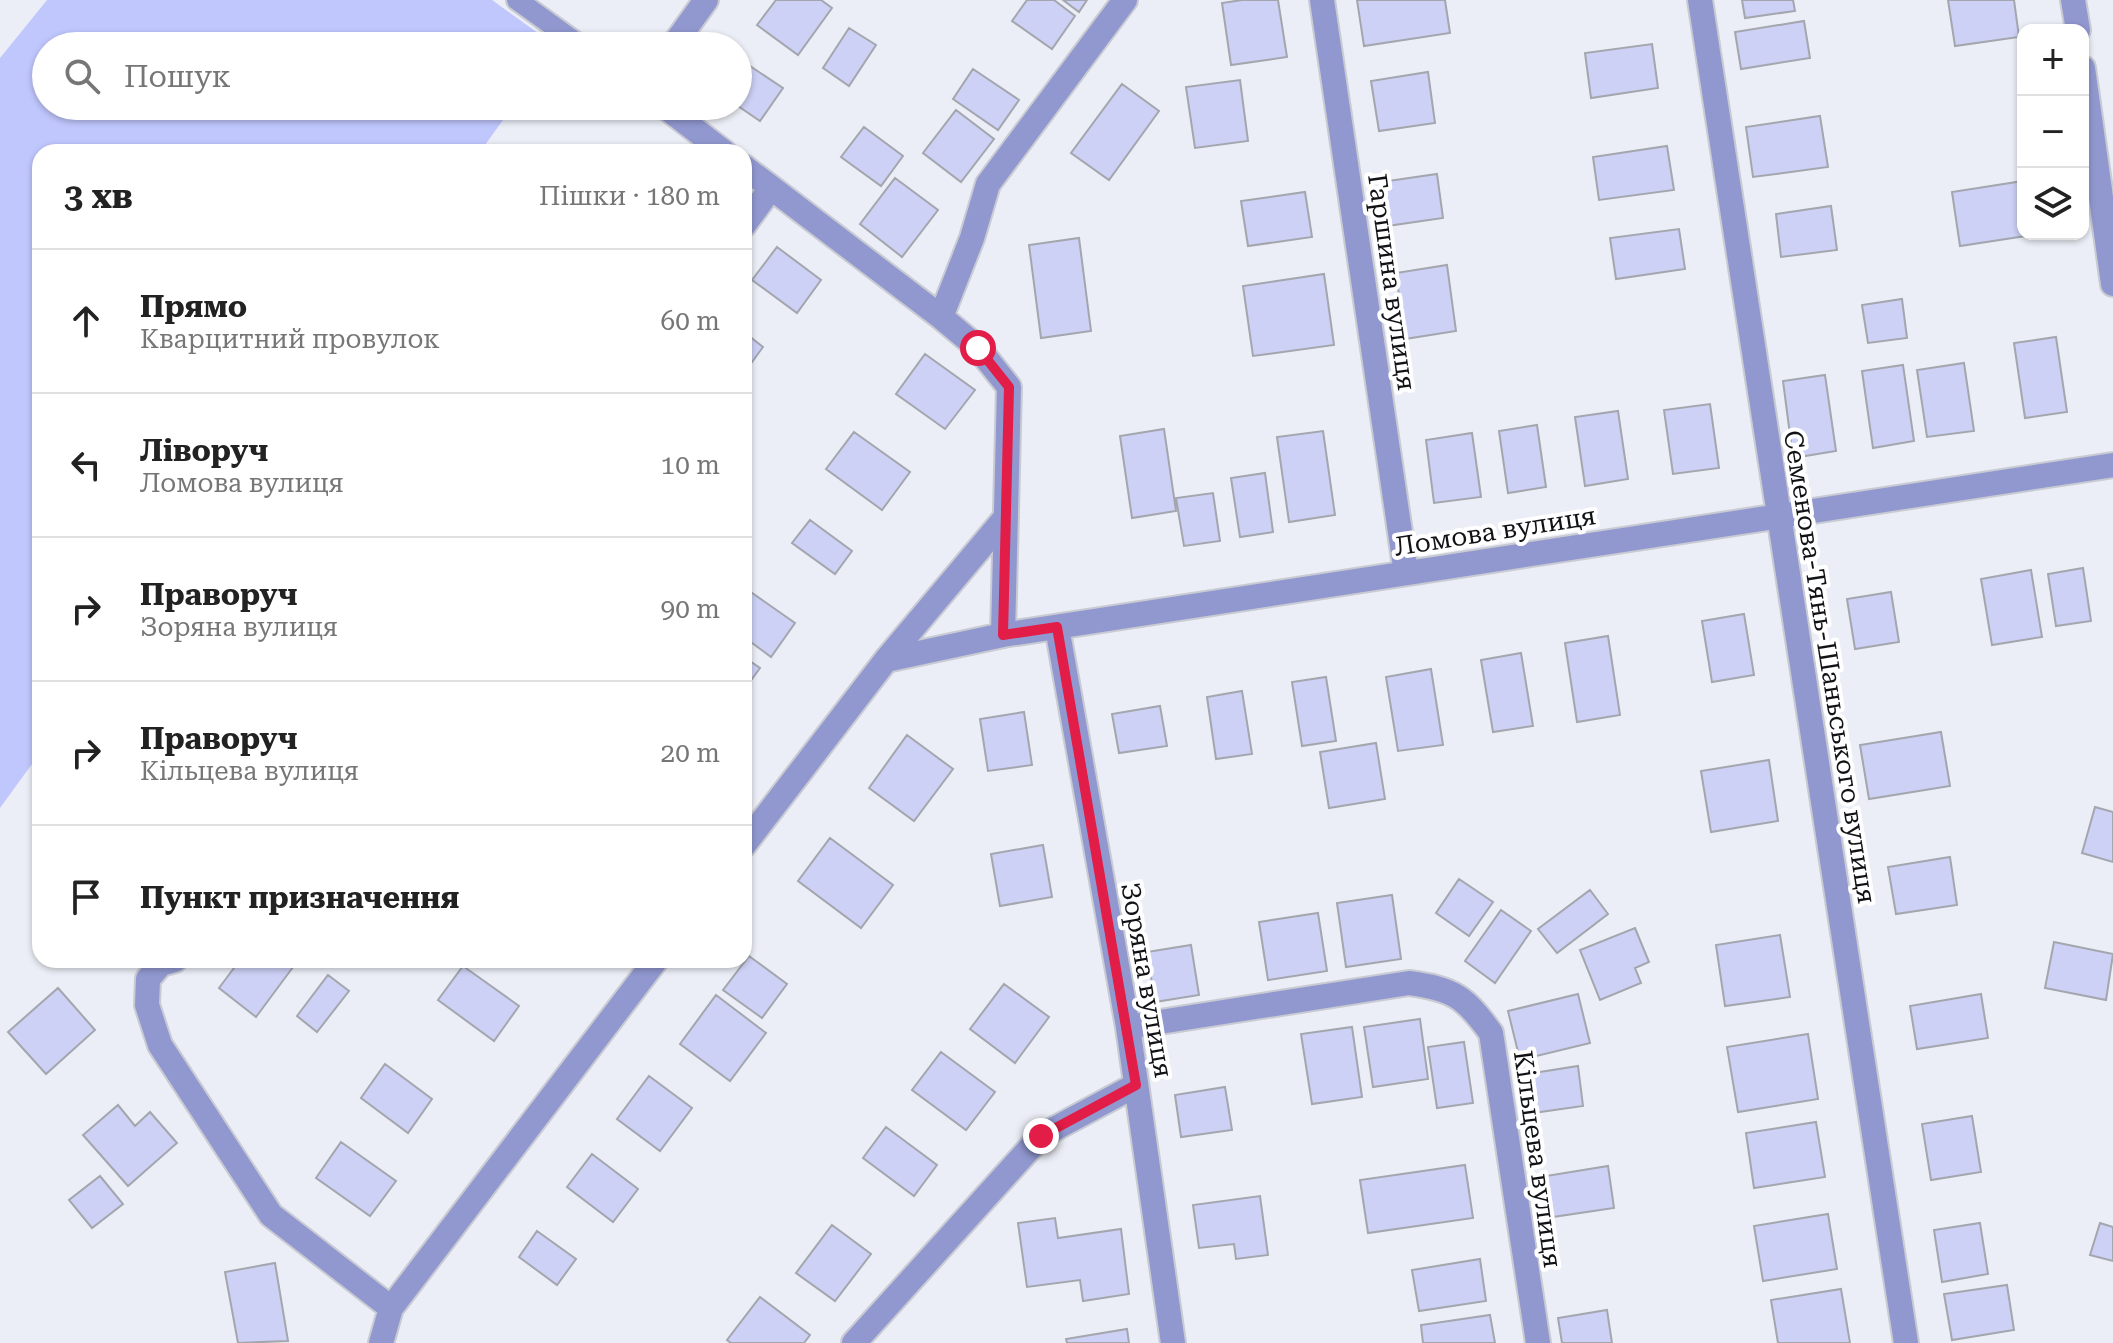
<!DOCTYPE html>
<html lang="uk">
<meta charset="utf-8">
<style>
body{margin:0;font-family:"Roboto Serif",serif;background:#f2f2f2;color:#222}
.controls{position:absolute;right:24px;top:24px;display:grid;overflow:hidden;border-radius:16px;box-shadow:0 2px 6px #0004}
.controls button{width:72px;height:72px;display:grid;place-items:center;padding:0;border:0;border-bottom:2px solid #e0e0e0;background:#fff;color:#222;font:40px sans-serif}
.stop{position:absolute;width:24px;height:24px;margin:-18px;border:6px solid #e11d48;border-radius:50%;background:#fff}
.stop.end{background:#e11d48;border-color:#fff;box-shadow:0 2px 8px #0008}
.list{margin:0;padding:0;list-style:none}
h2{display:flex;justify-content:space-between;align-items:center;height:104px;margin:0;padding:0 32px;font-size:34px}
h2 small{font-size:26px;font-weight:400;color:#767676}
.list li{display:grid;grid-template-columns:52px 1fr auto;gap:24px;align-items:center;box-sizing:border-box;height:144px;padding:0 32px;border-top:2px solid #e0e0e0}
.list b{display:block;font-size:30px;white-space:nowrap}
.list p{margin:0;font-size:26px;white-space:nowrap;color:#767676}
.list em{font-size:26px;font-style:normal;color:#767676}
.icon{flex:none;width:44px;height:44px;fill:none;stroke:currentColor;stroke-width:2;stroke-linecap:round;stroke-linejoin:round}
.map{position:relative;flex:none;width:2113px;height:1343px;overflow:hidden}
.search{position:absolute;background:#fff;box-shadow:0 2px 6px #0004;left:32px;top:32px;width:720px;height:88px;display:flex;align-items:center;gap:20px;box-sizing:border-box;padding:0 28px;border-radius:44px;color:#767676;font-size:30px}
.panel{position:absolute;background:#fff;box-shadow:0 2px 6px #0004;left:32px;top:144px;width:720px;height:824px;border-radius:24px}
.map>svg:first-child{display:block}
.green{fill:#c0c7fd}
.building{fill:#ccd1f5;stroke:#a4a6ae;stroke-width:2}
.lines{fill:none;stroke-linecap:round;stroke-linejoin:round}
.lane-casing{stroke:#c9cbd3;stroke-width:24}
.street-casing{stroke:#c9cbd3;stroke-width:28}
.lane{stroke:#9198d0;stroke-width:20}
.street{stroke:#9198d0;stroke-width:24}
.route{stroke:#e11d48;stroke-width:10}
.labels{text-anchor:middle;dominant-baseline:central;stroke-width:8;stroke-linejoin:round;paint-order:stroke}
.street-label{font-size:26px;fill:#111215;stroke:#fff}
</style>
<div class="map">
<svg width="2113" height="1343" viewBox="0 0 2113 1343">
<rect width="100%" height="100%" fill="#eceef7"/>
<path class="green" d="M47,0H492L556,46H46V106H513L480,152H40V753L0,808V58Z"/>
<path class="building" d="M776,0H821L832,8L798,55L757,25Z
M1027,0H1054L1075,16L1052,49L1012,21Z
M1063,0H1087L1079,12Z
M1242,0H1278L1287,57L1231,65L1222,3Z
M1357,0H1445L1450,33L1364,46Z
M1742,0H1793L1795,11L1745,18Z
M1948,0H2014L2019,37L1955,46Z
M1804,21L1810,58L1741,69L1735,32Z
M849,28L876,45L849,86L823,68Z
M1652,44L1658,88L1591,98L1585,53Z
M738,58L783,88L760,121L738,106Z
M973,69L1019,100L998,130L953,99Z
M1428,72L1435,123L1379,131L1371,81Z
M1240,80L1248,141L1195,148L1186,87Z
M1122,84L1159,111L1109,180L1071,153Z
M956,110L994,139L961,182L923,153Z
M1820,116L1828,167L1753,177L1746,127Z
M864,127L903,156L881,186L841,157Z
M1667,146L1674,190L1599,200L1593,157Z
M1437,174L1443,218L1387,226L1381,182Z
M895,178L938,210L902,257L860,224Z
M2023,181V234H2039L1960,246L1952,192Z
M1305,192L1312,237L1248,246L1241,201Z
M1831,206L1837,250L1781,257L1776,214Z
M1679,229L1685,269L1616,279L1610,238Z
M1079,238L1091,331L1041,338L1029,245Z
M777,247L821,280L797,313L752,280Z
M1447,265L1456,331L1405,339L1396,273Z
M1324,274L1334,345L1253,356L1243,286Z
M1902,299L1907,338L1868,343L1862,305Z
M744,332L763,347L744,373Z
M2056,337L2067,412L2025,418L2014,343Z
M925,354L975,390L945,429L896,394Z
M1964,363L1974,431L1927,437L1917,370Z
M1903,365L1914,441L1873,448L1862,371Z
M1825,375L1836,451L1793,458L1783,381Z
M1710,404L1719,468L1673,474L1664,410Z
M1618,411L1628,479L1585,486L1575,417Z
M1537,425L1546,487L1508,493L1499,431Z
M1164,429L1176,511L1132,518L1120,436Z
M1323,431L1335,515L1289,522L1277,437Z
M854,432L910,472L882,510L826,469Z
M1472,433L1481,497L1434,503L1426,440Z
M1265,473L1273,532L1240,537L1231,478Z
M1213,493L1220,541L1184,546L1176,498Z
M810,520L852,551L835,574L792,543Z
M2083,568L2091,621L2056,626L2048,574Z
M2031,570L2042,637L1992,645L1981,579Z
M745,588L795,623L771,657L744,637Z
M1891,592L1899,642L1855,649L1847,599Z
M1744,614L1754,675L1712,682L1702,621Z
M1608,636L1620,715L1577,722L1565,643Z
M1521,653L1533,726L1493,732L1481,660Z
M744,657L760,668L744,690Z
M1431,669L1443,745L1398,751L1386,677Z
M1326,677L1336,741L1302,746L1292,682Z
M1242,691L1252,754L1216,759L1207,697Z
M1160,706L1167,746L1119,753L1112,714Z
M1024,712L1032,765L988,771L980,719Z
M1941,732L1950,786L1869,799L1860,745Z
M907,735L953,769L914,821L869,788Z
M1376,743L1385,799L1329,808L1320,752Z
M1769,760L1778,821L1711,832L1701,771Z
M2095,807L2113,812V862L2082,853Z
M830,838L893,885L861,928L798,881Z
M1043,845L1052,897L1000,906L991,854Z
M1950,857L1957,905L1896,914L1888,867Z
M1459,879L1493,902L1469,936L1436,913Z
M1590,890L1608,914L1557,953L1538,929Z
M1392,895L1401,959L1346,967L1337,903Z
M1501,910L1531,931L1495,983L1465,961Z
M1318,913L1327,971L1268,980L1259,922Z
M1635,928L1649,962L1635,968L1641,983L1600,1000L1580,950Z
M1780,935L1790,997L1725,1006L1716,945Z
M2054,942L2113,954L2106,1000L2045,988Z
M1191,945L1199,995L1155,1002L1147,952Z
M749,956L787,984L762,1018L723,990Z
M240,960H292L296,963L256,1017L219,988Z
M463,966L519,1006L494,1041L438,1000Z
M328,975L349,991L317,1032L297,1016Z
M1004,984L1049,1017L1015,1063L970,1029Z
M58,988L95,1030L46,1074L8,1032Z
M1578,994L1590,1043L1520,1060L1508,1011Z
M1981,994L1988,1038L1917,1049L1910,1006Z
M716,995L766,1033L730,1081L680,1044Z
M1420,1019L1428,1079L1373,1087L1364,1027Z
M1352,1027L1362,1097L1312,1104L1301,1034Z
M1808,1034L1818,1099L1738,1112L1727,1047Z
M1464,1042L1473,1103L1437,1108L1428,1047Z
M941,1052L995,1092L966,1130L912,1090Z
M385,1064L432,1099L408,1133L361,1098Z
M1578,1066L1583,1106L1526,1114L1521,1075Z
M649,1076L692,1108L660,1151L617,1119Z
M1225,1087L1232,1130L1181,1137L1175,1095Z
M118,1105L135,1126L150,1112L177,1143L128,1186L83,1135Z
M1972,1116L1981,1172L1931,1180L1922,1124Z
M1816,1122L1825,1177L1754,1188L1746,1133Z
M886,1127L937,1165L914,1196L863,1158Z
M341,1142L396,1181L370,1216L316,1178Z
M592,1154L638,1189L613,1222L567,1187Z
M1465,1165L1473,1218L1368,1233L1360,1180Z
M1608,1166L1614,1208L1546,1218L1540,1177Z
M100,1176L123,1204L92,1228L69,1200Z
M1260,1196L1268,1255L1236,1259L1234,1244L1199,1248L1193,1205Z
M1828,1214L1837,1269L1763,1281L1754,1226Z
M1055,1218L1058,1238L1121,1229L1129,1294L1083,1301L1080,1280L1027,1287L1018,1223Z
M1980,1223L1988,1274L1942,1282L1934,1230Z
M2100,1223L2113,1227V1261L2090,1255Z
M832,1225L871,1254L835,1301L796,1273Z
M537,1231L576,1259L557,1285L519,1257Z
M1480,1259L1486,1301L1419,1311L1412,1270Z
M275,1263L288,1341L238,1343L225,1272Z
M2007,1285L2014,1330L1952,1340L1944,1294Z
M1841,1289L1850,1343H1778L1771,1300Z
M760,1297L810,1335L804,1343H731L727,1340Z
M1607,1310L1612,1343H1562L1558,1318Z
M1490,1315L1495,1343H1423L1421,1325Z
M1127,1329L1129,1343H1067L1066,1339Z"/>
<g class="lines">
<defs>
<path id="lane" d="M517,0L581,46"/>
<path id="street" d="M1322,0L1406,573
M1700,0L1906,1343
M2073,0L2078,30
M673,46L706,0
M2083,68L2113,284
M664,106L724,152
M744,167L941,317
M744,225L771,188
M1057,627L1128,1027L1173,1343
M1003,635L1009,387L978,348L941,317L972,238L988,184L1125,0
M886,660L1003,635L2113,465
M744,845L886,660L1006,517
M175,960L161,964L148,979L147,1005L160,1045L271,1215L391,1308
M1128,1027L1409,983C1454,989 1465,997 1491,1033L1538,1343
M381,1343L391,1308L656,960
M854,1343L1041,1136L1136,1085"/>
</defs>
<use href="#lane" class="lane-casing"/>
<use href="#street" class="street-casing"/>
<use href="#lane" class="lane"/>
<use href="#street" class="street"/>
</g>
<g class="lines">
<path class="route" d="M978,348L1009,387L1003,635L1057,627L1136,1085L1041,1136"/>
</g>
<g class="labels">
<g class="street-label">
<text transform="translate(1392 282) rotate(82)">Гаршина вулиця</text>
<text transform="translate(1495 531) rotate(-9)">Ломова вулиця</text>
<text transform="translate(1830 667) rotate(81)">Семенова-Тянь-Шаньського вулиця</text>
<text transform="translate(1147 980) rotate(80)">Зоряна вулиця</text>
<text transform="translate(1538 1159) rotate(82)">Кільцева вулиця</text>
</g>
</g>
</svg>
<div class="controls">
<button>+</button>
<button>−</button>
<button><svg class="icon" aria-label="layers" viewBox="0 0 24 24"><path d="M12 4l9 5-9 5-9-5zM3 14l9 5 9-5"/></svg></button>
</div>
<div class="stop" style="left:978px;top:348px"></div>
<div class="stop end" style="left:1041px;top:1136px"></div>
<div class="search"><svg class="icon" aria-label="search" viewBox="0 0 24 24"><circle cx="10" cy="10" r="6"/><path d="M15 15l6 6"/></svg>Пошук</div>
<section class="panel">
<h2>3 хв<small>Пішки · 180 m</small></h2>
<ul class="list">
<li><svg class="icon" aria-label="ahead" viewBox="0 0 24 24"><path d="M12 20V5M6 11l6-6 6 6"/></svg><div><b>Прямо</b><p>Кварцитний провулок</p></div><em>60 m</em></li>
<li><svg class="icon" aria-label="left" viewBox="0 0 24 24"><path d="M17 20v-9H6M10 6l-5 5 5 5"/></svg><div><b>Ліворуч</b><p>Ломова вулиця</p></div><em>10 m</em></li>
<li><svg class="icon" aria-label="right" viewBox="0 0 24 24"><path d="M7 20v-9h11M14 6l5 5-5 5"/></svg><div><b>Праворуч</b><p>Зоряна вулиця</p></div><em>90 m</em></li>
<li><svg class="icon" aria-label="right" viewBox="0 0 24 24"><path d="M7 20v-9h11M14 6l5 5-5 5"/></svg><div><b>Праворуч</b><p>Кільцева вулиця</p></div><em>20 m</em></li>
<li><svg class="icon" aria-label="arrive" viewBox="0 0 24 24"><path d="M6 21V4h12l-3 4 3 4H6"/></svg><div><b>Пункт призначення</b></div></li>
</ul>
</section>
</div>
